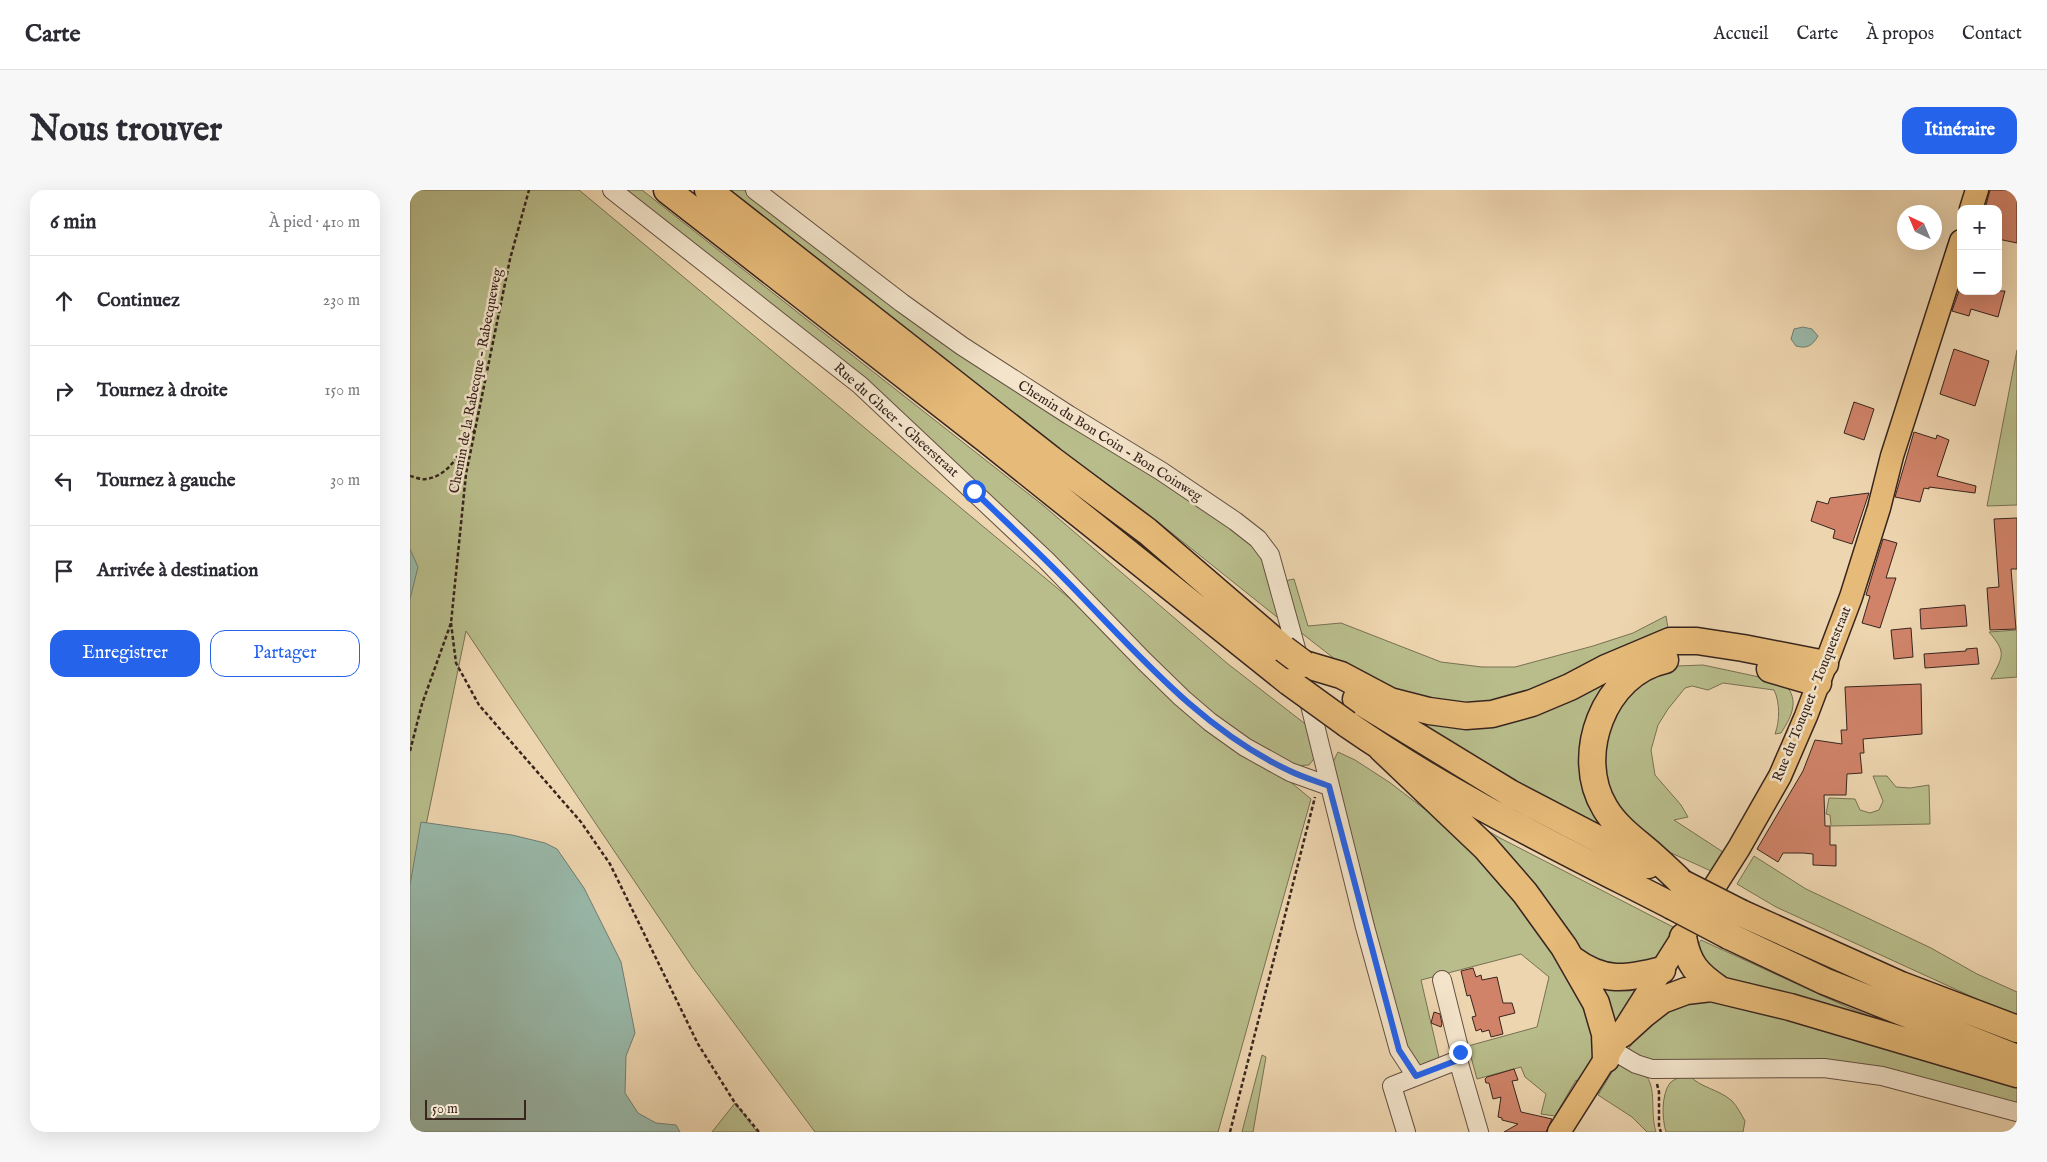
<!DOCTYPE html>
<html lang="fr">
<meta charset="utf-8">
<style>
body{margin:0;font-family:"IM FELL English",serif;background:#f7f7f7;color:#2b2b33}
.controls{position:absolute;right:15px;top:15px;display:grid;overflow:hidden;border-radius:10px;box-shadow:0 5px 20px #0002}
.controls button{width:45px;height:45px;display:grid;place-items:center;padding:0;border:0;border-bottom:1px solid #e1e1e2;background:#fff;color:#2b2b33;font:25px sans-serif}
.compass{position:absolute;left:1487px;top:15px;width:45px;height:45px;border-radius:50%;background:#fff;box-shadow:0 5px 20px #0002;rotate:316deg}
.scale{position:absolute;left:15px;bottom:12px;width:101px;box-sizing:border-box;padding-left:5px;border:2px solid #38251e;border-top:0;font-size:14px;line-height:18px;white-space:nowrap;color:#38251e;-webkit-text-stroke:4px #f3e4cb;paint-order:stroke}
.stop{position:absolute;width:15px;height:15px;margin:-11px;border:4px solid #2563eb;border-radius:50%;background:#fff}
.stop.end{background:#2563eb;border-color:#fff;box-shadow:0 1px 5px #0008}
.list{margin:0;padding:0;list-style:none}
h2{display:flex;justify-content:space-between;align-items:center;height:65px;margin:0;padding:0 20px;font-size:21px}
h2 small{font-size:16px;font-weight:400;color:#7c7c81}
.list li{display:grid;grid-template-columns:32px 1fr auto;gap:15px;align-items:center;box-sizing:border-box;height:90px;padding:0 20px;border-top:1px solid #e1e1e2}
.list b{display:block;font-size:19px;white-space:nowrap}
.list em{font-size:16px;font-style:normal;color:#7c7c81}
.actions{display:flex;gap:10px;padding:15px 20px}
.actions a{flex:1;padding:11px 0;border:1px solid #2563eb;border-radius:15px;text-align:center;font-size:18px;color:#2563eb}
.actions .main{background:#2563eb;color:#fff}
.icon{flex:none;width:28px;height:28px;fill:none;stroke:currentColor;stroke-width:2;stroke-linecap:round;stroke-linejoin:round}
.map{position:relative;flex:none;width:1607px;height:942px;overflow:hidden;border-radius:15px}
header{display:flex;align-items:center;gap:30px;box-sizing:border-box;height:70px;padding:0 25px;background:#fff;border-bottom:1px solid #e1e1e2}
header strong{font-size:24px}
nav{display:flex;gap:28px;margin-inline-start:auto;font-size:18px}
.intro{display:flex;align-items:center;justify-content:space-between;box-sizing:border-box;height:120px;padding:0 30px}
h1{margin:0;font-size:35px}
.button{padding:12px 22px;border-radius:15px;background:#2563eb;color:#fff;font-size:18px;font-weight:700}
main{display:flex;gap:30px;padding:0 30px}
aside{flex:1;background:#fff;border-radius:15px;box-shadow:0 5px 20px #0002}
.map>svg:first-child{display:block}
.green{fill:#b8bd8b;stroke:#787154}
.water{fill:#99b9aa;stroke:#727e72}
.building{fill:#d08369;stroke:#38251e}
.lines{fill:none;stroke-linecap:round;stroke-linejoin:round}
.minor-casing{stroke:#655142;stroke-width:20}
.major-casing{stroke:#38251e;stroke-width:25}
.highway-casing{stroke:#38251e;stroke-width:29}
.path{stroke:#38251e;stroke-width:2.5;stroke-dasharray:4 2.5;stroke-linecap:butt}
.minor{stroke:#f3e4cb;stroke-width:18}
.major{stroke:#e6ba78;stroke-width:22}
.highway{stroke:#e6ba78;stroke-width:26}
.highway-bridge-casing{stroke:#38251e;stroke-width:29;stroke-linecap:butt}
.highway-bridge{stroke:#e6ba78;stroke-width:26}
.route{stroke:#2563eb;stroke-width:6}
.labels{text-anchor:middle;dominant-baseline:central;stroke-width:5;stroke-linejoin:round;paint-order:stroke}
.street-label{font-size:14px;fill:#38251e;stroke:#f3e4cb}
</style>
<header>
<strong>Carte</strong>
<nav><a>Accueil</a><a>Carte</a><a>À propos</a><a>Contact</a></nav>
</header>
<div class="intro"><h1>Nous trouver</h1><a class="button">Itinéraire</a></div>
<main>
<aside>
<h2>6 min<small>À pied · 410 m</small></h2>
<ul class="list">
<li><svg class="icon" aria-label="ahead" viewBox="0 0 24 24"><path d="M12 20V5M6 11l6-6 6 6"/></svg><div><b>Continuez</b></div><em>230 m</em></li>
<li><svg class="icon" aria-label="right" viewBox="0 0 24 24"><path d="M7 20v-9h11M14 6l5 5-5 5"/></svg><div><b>Tournez à droite</b></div><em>150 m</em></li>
<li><svg class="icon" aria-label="left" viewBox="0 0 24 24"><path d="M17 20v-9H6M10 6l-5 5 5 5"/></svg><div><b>Tournez à gauche</b></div><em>30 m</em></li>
<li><svg class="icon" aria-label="arrive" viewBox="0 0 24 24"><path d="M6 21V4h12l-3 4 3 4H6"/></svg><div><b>Arrivée à destination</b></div></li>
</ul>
<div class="actions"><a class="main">Enregistrer</a><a>Partager</a></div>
</aside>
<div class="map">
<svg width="1607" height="942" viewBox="0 0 1607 942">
<rect width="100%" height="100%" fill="#edd5af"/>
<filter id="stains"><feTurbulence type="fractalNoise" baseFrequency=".004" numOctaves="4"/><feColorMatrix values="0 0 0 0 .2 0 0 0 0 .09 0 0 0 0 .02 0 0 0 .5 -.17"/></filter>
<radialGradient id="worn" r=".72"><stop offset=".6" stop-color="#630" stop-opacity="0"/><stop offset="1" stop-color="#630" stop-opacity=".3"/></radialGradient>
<path class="green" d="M0,0H169L772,502L623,349L211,0H232L634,316L818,474L903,540L906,566L899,575L885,576L818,540L901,609L808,942H405L283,778L56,441L0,713Z
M316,0H339L741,281L851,361L872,431L738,324L665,271Z
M1607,160V315L1577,316Z
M884,389L898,436L931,433L1031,472L1072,477H1105L1183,456L1223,443L1256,426L1259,444L1114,506L1058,516L969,498L926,470L889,441L874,391Z
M1607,440V487L1581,489C1593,466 1597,463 1579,442Z
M1261,458L1307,463L1260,464L1182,536L1209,647L1170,630L1003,535L1012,528L1059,532Z
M1293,475L1368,491L1371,496L1378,498C1389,513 1380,529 1371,543L1365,544C1370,531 1370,512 1364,500L1313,493L1298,500L1282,496L1275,498L1258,519L1248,535L1241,560L1245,585L1271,615L1278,627L1264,630L1313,662L1301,681L1237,652L1196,602L1191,559L1207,516L1244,483L1267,476Z
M928,562L945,570L979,592L1025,627L1087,684L1180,814L1189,859L1169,892L1166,890L1145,926L1131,924L1136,904L1115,887L1111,877L1067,889L1058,856L1127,837L1139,787L1111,764L1011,790L1030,872L1008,879L998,859L973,770L923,572Z
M1463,586H1477L1486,597L1500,598L1519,595L1520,634L1421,636L1420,625L1416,624L1419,608L1445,609L1450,620L1460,623L1469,620L1473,611Z
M1036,616L1090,648L1265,738L1239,780L1183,778Z
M1344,666L1396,699L1521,758L1567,784L1607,802V825L1569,810L1366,717L1327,694Z
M1291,750L1437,817L1568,868L1301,787L1283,762Z
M1183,788L1230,793L1201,841Z
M1303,807L1607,894V915L1485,884L1259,872C1243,870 1230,871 1219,858L1230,843L1233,844L1241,835L1270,814Z
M852,865L856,867L843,942H832Z
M1207,874C1256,878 1237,913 1246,942H1237L1222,927L1188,905Z
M1279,885C1290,898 1309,899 1322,911C1327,916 1331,924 1335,931L1333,942H1256C1252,929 1251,905 1260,893C1265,888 1272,887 1279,885Z
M325,913L347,942H302Z"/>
<path class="water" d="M1393,137L1402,139L1408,146C1402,156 1397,159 1386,156L1381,149L1384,139Z
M0,359L8,377L0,409Z
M11,632L102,645L135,653L147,659L174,698L211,772L225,843L216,866L215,903L228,923L246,933L266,935L270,942H0V695Z"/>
<path class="building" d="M1580,0H1607V53L1588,49V19H1575Z
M1549,101H1595L1588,127L1561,119L1559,126L1542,121Z
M1544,159L1579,171L1565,216L1530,204Z
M1444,212L1464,219L1454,250L1434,243Z
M1504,242L1526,249L1527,245L1539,250L1527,286L1566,296L1565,303L1519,297V299L1514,298L1510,312L1485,307Z
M1459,303L1442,354L1423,348L1425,340L1401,331L1407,311L1418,314L1420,308Z
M1607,328V379H1601L1606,439L1580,440L1577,398L1589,397L1584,329Z
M1473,349L1487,353L1476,388H1486L1470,438L1452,433L1460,406L1456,405Z
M1555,415L1557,436L1511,439L1510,419Z
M1501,438L1503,467L1484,469L1481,440Z
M1567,458L1569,474L1515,478L1514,464L1556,461V459Z
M1511,494L1512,544L1453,549L1454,563H1450L1452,583L1437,584L1436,605H1414L1415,636H1420V655H1426V676L1403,675V664L1393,663H1373L1368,672L1347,659L1393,581L1405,550L1432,554L1431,540H1437L1435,497Z
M1063,778L1066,787L1071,785L1072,790L1087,787L1093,813H1102L1105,823L1089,827L1093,844L1081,847L1079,840L1072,842L1071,839L1066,841L1062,827L1066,826L1060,805L1057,806L1051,781Z
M1024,822L1030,824L1032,834L1031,837L1021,833Z
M1104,879L1108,890L1102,891L1111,922L1142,929L1136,942H1094L1108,934L1092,930V928L1088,927L1091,907L1083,909L1079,893H1076L1075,889L1077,887Z"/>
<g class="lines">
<defs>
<path id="minor" d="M202,0L450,195L636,370L734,471L772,508L800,532L835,557L880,582L919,596
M345,0L492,113L552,156L659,225L751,281L825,331L848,349L860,365L890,473
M897,503L955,737L989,860L1006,886
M1032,790L1050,862L1048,870
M1202,860L1226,874L1242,879L1414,878L1472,886L1607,922
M996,942L982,896L1048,870L1069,942"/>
<path id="major" d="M1561,19L1567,0
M1149,942L1329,658L1370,586L1396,526L1441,407L1469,318L1482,266L1551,51"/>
<path id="highway" d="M257,0L577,250L879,492
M298,0L642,270L737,341L874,459
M1255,470C1194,483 1163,566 1195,618C1206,637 1225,650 1241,664C1251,673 1262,683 1272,693
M894,474L931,485L980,511L1019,521L1056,526L1082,524L1122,513L1160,497L1196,478L1260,451H1287L1333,458L1415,474
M1360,479L1408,493
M946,509L1100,603L1238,675
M937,534C1039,605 1151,659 1262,716
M971,558L1075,657L1115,703L1154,757L1186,813L1195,844L1196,869
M1331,723L1491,795L1607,839
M1319,746L1414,791L1607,868
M1273,747C1278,774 1287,784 1309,799
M1163,770C1194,793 1216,789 1252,780
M1212,844L1234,824L1252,810L1276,801L1301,798L1380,817L1607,884"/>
</defs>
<use href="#minor" class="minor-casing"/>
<use href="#major" class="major-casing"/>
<use href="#highway" class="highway-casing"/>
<path class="path" d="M0,286C5,287 11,290 16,289C41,286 53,257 64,239
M41,433L46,473L69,515L171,632L200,674L288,854L325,913L349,942
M0,561L12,514L41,433L56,284L100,69L119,0
M1247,894L1249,902V937L1251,942
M820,942L905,607"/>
<use href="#minor" class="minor"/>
<use href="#major" class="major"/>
<use href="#highway" class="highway"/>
<defs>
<path id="highway-bridge" d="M874,459L894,474
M879,492L937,534
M1272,693L1331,723
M1262,716L1319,746"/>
</defs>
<use href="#highway-bridge" class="highway-bridge-casing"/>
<use href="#highway-bridge" class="highway-bridge"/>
</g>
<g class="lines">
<path class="route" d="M564,301C600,336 637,370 672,407C735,472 796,542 880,581C892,587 906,591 919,596L989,860L1006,886L1048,870L1050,862"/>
</g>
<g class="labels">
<g class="street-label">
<text transform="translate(66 191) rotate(-79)">Chemin de la Rabecque - Rabecqueweg</text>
<text transform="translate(486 230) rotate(42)">Rue du Gheer - Gheerstraat</text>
<text transform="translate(700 251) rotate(32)">Chemin du Bon Coin - Bon Coinweg</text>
<text transform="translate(1402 504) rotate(-68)">Rue du Touquet - Touquetstraat</text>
</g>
</g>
<rect width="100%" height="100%" filter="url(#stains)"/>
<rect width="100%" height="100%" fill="url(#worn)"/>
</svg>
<div class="controls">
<button>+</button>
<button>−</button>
</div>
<svg class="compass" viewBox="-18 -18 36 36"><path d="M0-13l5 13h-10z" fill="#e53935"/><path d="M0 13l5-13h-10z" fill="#7c7c81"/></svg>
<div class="scale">50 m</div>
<div class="stop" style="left:564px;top:301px"></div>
<div class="stop end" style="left:1050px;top:862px"></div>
</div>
</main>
